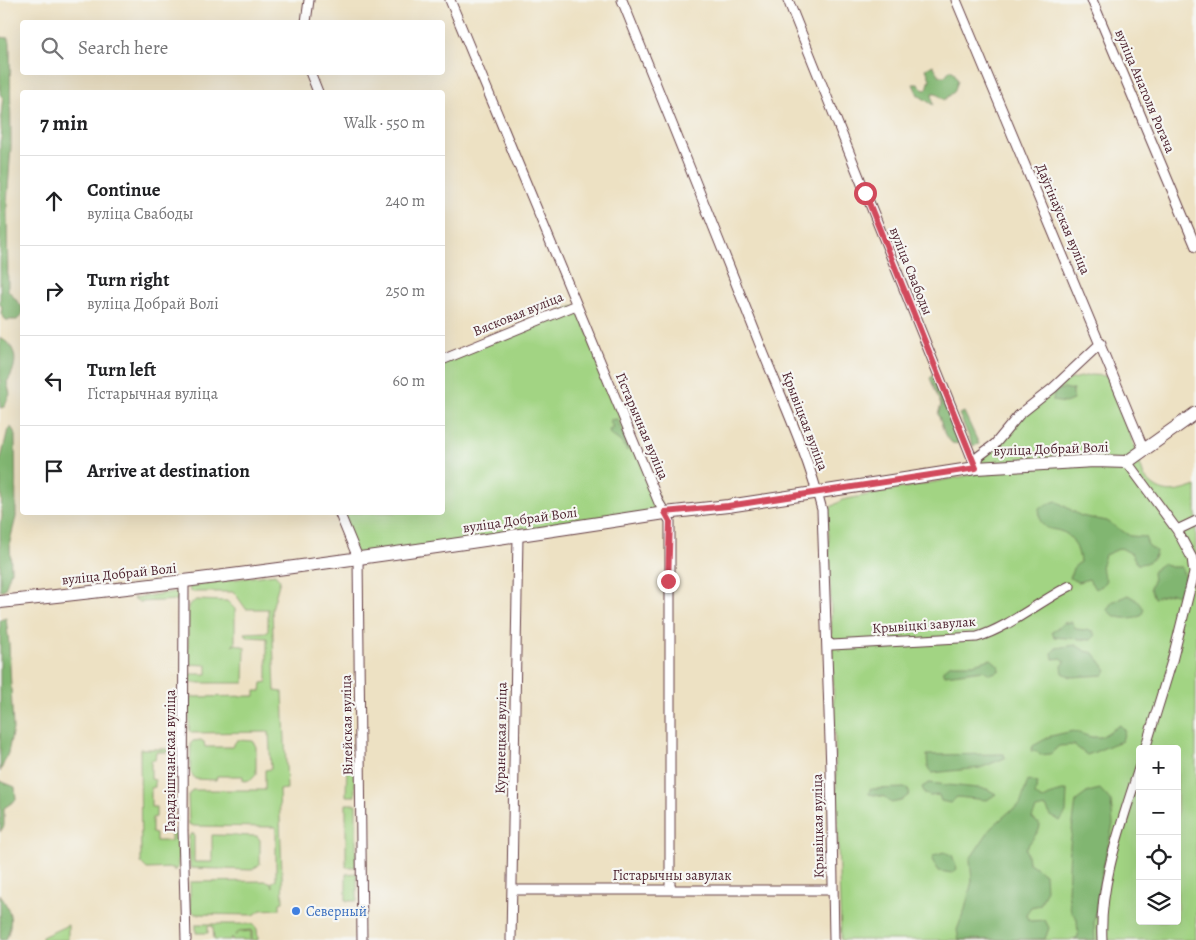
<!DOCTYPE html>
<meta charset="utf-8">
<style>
body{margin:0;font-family:Alegreya,serif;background:#f6f6f6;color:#202124}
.controls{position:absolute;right:15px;bottom:15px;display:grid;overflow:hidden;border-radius:5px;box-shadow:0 5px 20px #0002}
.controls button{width:45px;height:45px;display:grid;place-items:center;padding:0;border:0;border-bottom:1px solid #e0e0e0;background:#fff;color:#202124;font:25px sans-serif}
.stop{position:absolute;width:15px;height:15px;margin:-11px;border:4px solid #d1495b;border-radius:50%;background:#fff}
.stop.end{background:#d1495b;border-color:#fff;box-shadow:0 1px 5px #0008}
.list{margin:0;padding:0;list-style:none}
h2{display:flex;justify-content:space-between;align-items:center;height:65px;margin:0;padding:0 20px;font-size:21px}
h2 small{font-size:16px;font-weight:400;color:#757577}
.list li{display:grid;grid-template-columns:32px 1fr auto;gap:15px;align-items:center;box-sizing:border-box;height:90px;padding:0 20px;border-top:1px solid #e0e0e0}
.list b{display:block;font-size:19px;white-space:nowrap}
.list p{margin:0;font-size:16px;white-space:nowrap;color:#757577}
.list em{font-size:16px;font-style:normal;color:#757577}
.icon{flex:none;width:28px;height:28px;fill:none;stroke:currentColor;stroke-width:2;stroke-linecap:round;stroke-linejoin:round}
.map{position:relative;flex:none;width:1196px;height:940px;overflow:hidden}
.search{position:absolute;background:#fff;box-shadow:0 5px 20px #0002;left:20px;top:20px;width:425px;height:55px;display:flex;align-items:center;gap:12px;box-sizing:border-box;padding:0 18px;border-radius:5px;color:#757577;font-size:19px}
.panel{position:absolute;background:#fff;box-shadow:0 5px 20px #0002;left:20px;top:90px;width:425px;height:425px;border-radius:5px}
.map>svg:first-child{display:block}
.green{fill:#a2d483;stroke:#767a57;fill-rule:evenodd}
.forest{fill:#81b671;stroke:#666a4e}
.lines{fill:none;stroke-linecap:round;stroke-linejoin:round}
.street-casing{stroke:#623c42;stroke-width:11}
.secondary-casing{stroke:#623c42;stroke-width:14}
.street{stroke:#fff;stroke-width:9}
.secondary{stroke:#fff;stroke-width:12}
.route{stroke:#d1495b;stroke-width:6}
.shop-dot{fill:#3f7fe0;stroke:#f6f6f2;stroke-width:2}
.labels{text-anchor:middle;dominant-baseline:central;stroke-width:4.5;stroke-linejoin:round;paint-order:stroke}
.street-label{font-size:14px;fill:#4a1f2b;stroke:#f6f6f2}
.shop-label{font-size:14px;fill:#366cbe;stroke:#f6f6f2;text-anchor:start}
</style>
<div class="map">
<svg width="1196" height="940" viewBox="0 0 1196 940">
<rect width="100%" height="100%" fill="#f6f6f2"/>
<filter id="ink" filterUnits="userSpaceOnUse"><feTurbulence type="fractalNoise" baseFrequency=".02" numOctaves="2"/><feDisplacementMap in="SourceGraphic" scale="10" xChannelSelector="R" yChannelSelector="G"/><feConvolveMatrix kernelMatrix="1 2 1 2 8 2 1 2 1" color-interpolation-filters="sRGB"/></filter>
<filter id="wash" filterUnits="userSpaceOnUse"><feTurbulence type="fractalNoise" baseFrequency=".0096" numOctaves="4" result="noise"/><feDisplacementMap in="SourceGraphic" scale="20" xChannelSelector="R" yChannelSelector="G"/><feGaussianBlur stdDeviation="1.12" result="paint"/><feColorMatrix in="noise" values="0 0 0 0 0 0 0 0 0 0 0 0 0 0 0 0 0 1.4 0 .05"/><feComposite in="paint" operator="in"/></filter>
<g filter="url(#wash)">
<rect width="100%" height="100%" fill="#ede1c3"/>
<path class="green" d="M576,305L665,513L358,558L339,513L442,512L443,360Z
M1090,375L1111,376L1144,476C1160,496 1174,494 1196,486V940H841L828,515L831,507L842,500L970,475L976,468L979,456L1019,415L1068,380ZM1140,749H1177V921H1140Z
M275,574L280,580L272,609L275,691L283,692L287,789L279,790L283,902L280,903V909L261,910L254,915L195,914L190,908V882L265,881L270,882L273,887L271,883L276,880V827L194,826L189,824L188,796L192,790H265V770L271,769L269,732L191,733L189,730L190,697L255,696V691H261L262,683L267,682V638L247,637L245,633L268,632V609H246L234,592H193L190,591L189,585Z
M180,591L179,600L140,602L133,598Z
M196,600L227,601L235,609V643L232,646L236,644L245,647L244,683H192L188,680V674H207V665L188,664V606Z
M179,736L178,759H170V752H156L155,760H151V779L155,780V787L151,788V807H156V817L152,818V833L156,834V841H171V833H178V867L174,871V868L147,869L141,863L140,749H170L171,740Z
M201,740L204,742L205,747H232L237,740L253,741L256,747V775L251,780L243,781V776H217L216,780L195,779L190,771L191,743L193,741Z
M347,761H355V796H346Z
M346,804H356V867H346Z
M191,834H194V862H212V835L257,836L260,840V864L252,870L190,868L189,836Z
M357,873V901H346V874Z
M196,924H253L257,929L258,940H252V930L239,931L235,936L239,932L251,931V940H232V937L230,940H214L213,926H208V933H196Z
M68,925V940H42V937Z"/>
<path class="forest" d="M0,37L8,38L10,42L11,146L7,205L8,290L22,307V315L17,320H6L1,314L2,307L0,304V141L2,137C0,125 1,110 3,98L0,94Z
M933,65L940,76H945L950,70L954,72L958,81L954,92L944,100L936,93H932L933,105L918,95L913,84H918L924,90L927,89L930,79L926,69Z
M0,338C19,347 18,366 7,382L10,394L4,407L0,408Z
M934,375L960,438L959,444L952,443L945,435L938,414L941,405L930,378Z
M1064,388L1073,390V400L1065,403L1053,401L1054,392Z
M964,412L979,444L973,446L959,414Z
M617,419L629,449L627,451L622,443L610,434L609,430L613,428L610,420Z
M11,427L15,433L16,517L10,541L11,571L5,589L0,591V524L2,517L0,463L8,429Z
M1056,501L1081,516L1107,521L1130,536L1145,537L1148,545L1156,551C1155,561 1146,564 1137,564L1132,554L1121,548L1105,555L1101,567L1106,580L1102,586L1095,589L1089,579L1078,582L1070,578L1073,568L1080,562C1079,550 1073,534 1060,531C1054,529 1047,530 1042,524C1039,520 1040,513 1039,508Z
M1163,563L1170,567H1181C1186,578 1187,585 1179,595L1172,593L1154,598L1150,588L1153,581L1152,572Z
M1128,595L1138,601L1144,609L1141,616C1128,619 1116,620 1107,610L1112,602Z
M6,618L9,644L13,729L8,753L0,772V620Z
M1072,622L1076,629L1093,631L1095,636L1091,640L1054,637L1052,632L1064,623Z
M1076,645L1085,651L1094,653L1107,671L1104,675L1071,677L1063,673L1062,666L1065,662L1062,658L1053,659L1052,653L1056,648Z
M991,659L999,666V671L990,674L983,670L945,675L943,670L951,664H973Z
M1120,725L1125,730L1122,741C1109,745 1099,751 1087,755L1074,745L1059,746L1050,754L1040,755L1038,752L1031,751L1033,746L1051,736L1073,731L1091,737H1101Z
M1004,754L1005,758L980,768L932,773L928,768L927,755Z
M1028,780L1038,783L1035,795L1042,800L1055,793L1067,790L1066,813L1060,821L1051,816L1046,807L1036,809L1032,818L1040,825L1039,830L1026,848L1028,862L1045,874L1046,891L1040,905L1031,907L1026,914L1030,921L1045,920L1049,928L1045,939L959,940L957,930L965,909L972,881L970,859L991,828L1009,812L1020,805Z
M0,781L15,787L16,800L4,808V826L0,832Z
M929,783L987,789L996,794L987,800L957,797L950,803L941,801L939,795L930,796L925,794L922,787Z
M907,788L910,794L901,801L891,803L885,797L869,794L870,789Z
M1100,789L1111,801L1113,824L1100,883L1094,923L1095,940H1074L1078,937L1077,919L1071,911L1068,893L1070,845L1076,801L1088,792Z
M944,852L952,855L957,869L952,873L939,871L932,860L934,855Z
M0,894C11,913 14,918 6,940H0Z"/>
</g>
<g filter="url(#ink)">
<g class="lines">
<defs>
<path id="street" d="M450,0L659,503L670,521V888
M622,0C667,112 713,224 757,337C779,393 807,451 822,510L831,770L834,940
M788,0L976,468
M956,0L1144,450
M1092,0L1196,247
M306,22L309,0
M310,72L318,92
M442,360L576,305
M1127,462L1177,530L1192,558L1194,573L1172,661L1145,749
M976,467L979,456L995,444L1019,415L1053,388L1101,343
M339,512L358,558L362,940
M1177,530L1196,521
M184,582L183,831L186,940
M828,642L832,645L977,637C1008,628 1040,601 1070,586
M512,890H833
M511,940L518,536
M1102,940C1099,881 1123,821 1140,765"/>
<path id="secondary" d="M0,602C223,579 444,547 665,513L728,506L976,468L1094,461L1127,462L1196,413"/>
</defs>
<use href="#street" class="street-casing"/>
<use href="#secondary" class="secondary-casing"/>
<use href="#street" class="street"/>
<use href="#secondary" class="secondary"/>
</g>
</g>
<g class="lines" filter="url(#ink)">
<path class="route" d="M668,581L670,521L665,512L728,506L976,468L865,193"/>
</g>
<circle class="shop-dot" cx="296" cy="911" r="5"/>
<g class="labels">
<g class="street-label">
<text transform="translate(1145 91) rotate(67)">вуліца Анатоля Рогача</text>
<text transform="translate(1063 219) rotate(67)">Даўгінаўская вуліца</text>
<text transform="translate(911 271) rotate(68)">вуліца Свабоды</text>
<text transform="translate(518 314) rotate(-22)">Вясковая вуліца</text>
<text transform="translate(805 421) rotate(69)">Крывіцкая вуліца</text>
<text transform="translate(642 426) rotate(67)">Гістарычная вуліца</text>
<text transform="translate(1051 449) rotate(-2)">вуліца Добрай Волі</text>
<text transform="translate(520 520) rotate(-8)">вуліца Добрай Волі</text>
<text transform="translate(119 574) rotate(-6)">вуліца Добрай Волі</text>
<text transform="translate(924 625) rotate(-4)">Крывіцкі завулак</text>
<text transform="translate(347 725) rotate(-91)">Вілейская вуліца</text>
<text transform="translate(501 738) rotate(-89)">Куранецкая вуліца</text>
<text transform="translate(170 761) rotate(-90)">Гарадзішчанская вуліца</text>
<text transform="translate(818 826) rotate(-91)">Крывіцкая вуліца</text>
<text x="672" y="875">Гістарычны завулак</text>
</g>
<g class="shop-label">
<text x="306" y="911">Северный</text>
</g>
</g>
</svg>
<div class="controls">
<button>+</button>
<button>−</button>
<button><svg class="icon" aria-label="locate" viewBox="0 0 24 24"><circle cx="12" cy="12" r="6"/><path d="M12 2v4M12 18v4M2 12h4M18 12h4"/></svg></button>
<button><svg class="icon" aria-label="layers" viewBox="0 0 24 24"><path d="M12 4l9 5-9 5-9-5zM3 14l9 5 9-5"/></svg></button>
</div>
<div class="stop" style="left:865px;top:193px"></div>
<div class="stop end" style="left:668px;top:581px"></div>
<div class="search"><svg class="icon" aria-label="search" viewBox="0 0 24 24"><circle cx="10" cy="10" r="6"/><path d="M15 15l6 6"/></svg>Search here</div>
<section class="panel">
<h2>7 min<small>Walk · 550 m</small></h2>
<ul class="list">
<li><svg class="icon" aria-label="ahead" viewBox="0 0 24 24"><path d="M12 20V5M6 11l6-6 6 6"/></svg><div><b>Continue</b><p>вуліца Свабоды</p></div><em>240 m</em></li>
<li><svg class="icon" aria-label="right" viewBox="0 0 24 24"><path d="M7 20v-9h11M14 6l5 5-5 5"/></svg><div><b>Turn right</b><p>вуліца Добрай Волі</p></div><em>250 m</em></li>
<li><svg class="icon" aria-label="left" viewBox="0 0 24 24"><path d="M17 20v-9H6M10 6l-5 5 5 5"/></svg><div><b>Turn left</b><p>Гістарычная вуліца</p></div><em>60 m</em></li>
<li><svg class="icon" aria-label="arrive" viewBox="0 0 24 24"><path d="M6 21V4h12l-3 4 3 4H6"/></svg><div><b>Arrive at destination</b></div></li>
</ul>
</section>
</div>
